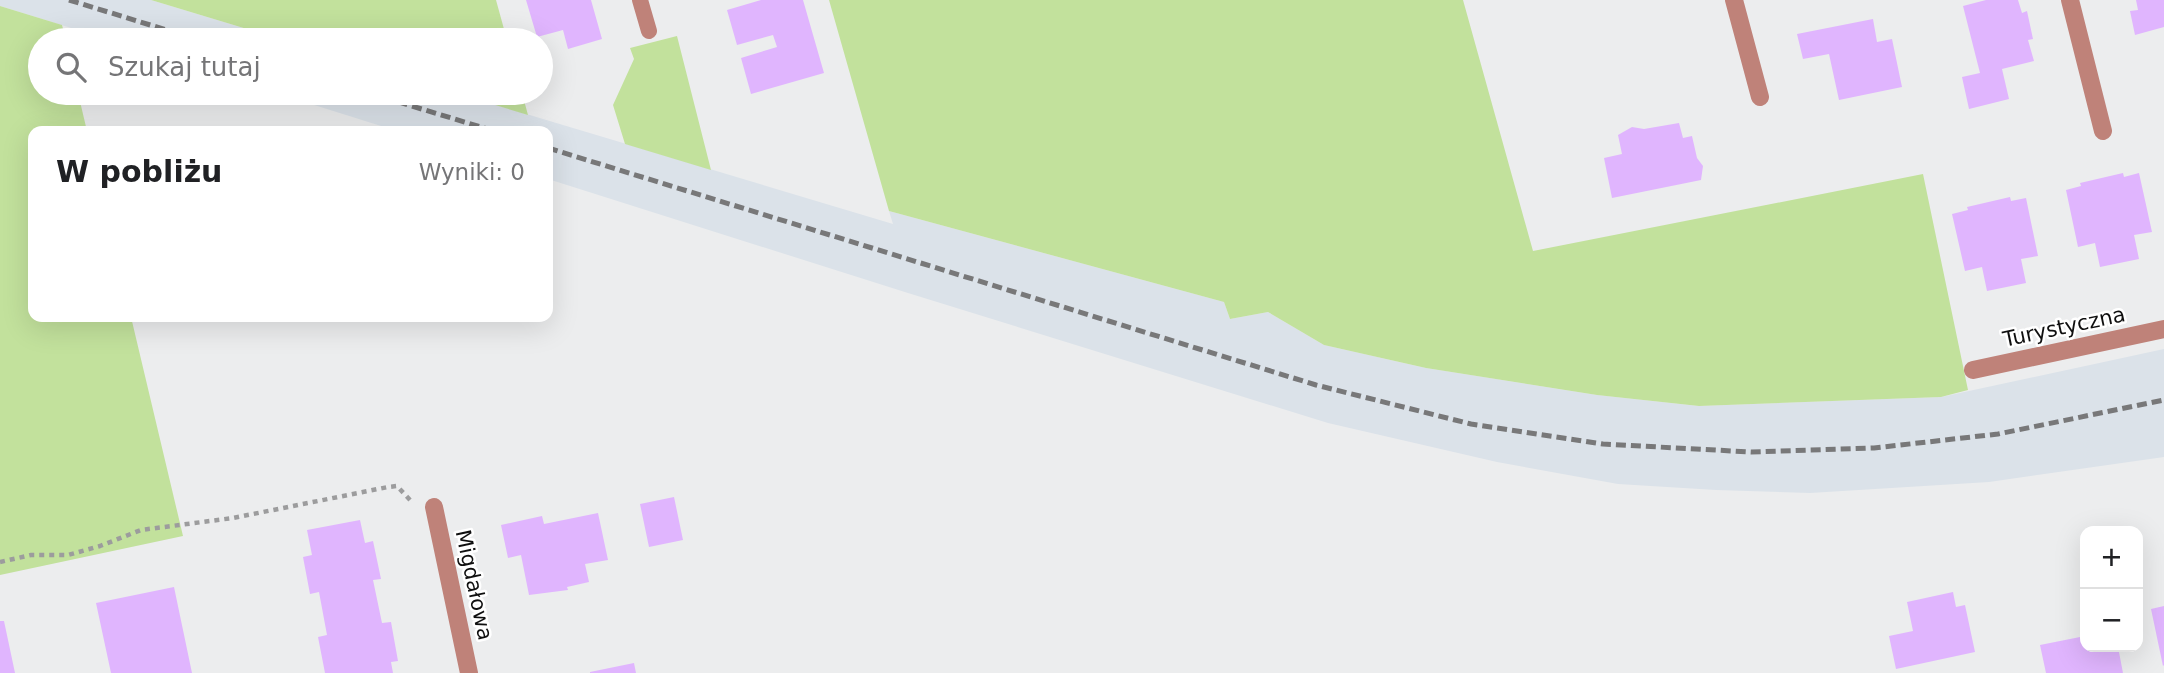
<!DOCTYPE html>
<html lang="pl">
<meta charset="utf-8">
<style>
body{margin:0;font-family:"DejaVu Sans",sans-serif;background:#f6f6f6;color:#202124}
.controls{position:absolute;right:21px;bottom:21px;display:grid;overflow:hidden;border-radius:14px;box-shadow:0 7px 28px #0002}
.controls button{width:63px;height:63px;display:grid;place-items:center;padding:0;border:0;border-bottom:2px solid #e0e0e0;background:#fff;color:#202124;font:35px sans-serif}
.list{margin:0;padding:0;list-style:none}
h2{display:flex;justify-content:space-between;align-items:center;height:91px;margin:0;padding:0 28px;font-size:30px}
h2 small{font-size:23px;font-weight:400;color:#757577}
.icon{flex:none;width:38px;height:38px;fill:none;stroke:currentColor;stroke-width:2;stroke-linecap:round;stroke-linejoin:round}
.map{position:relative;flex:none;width:2164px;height:673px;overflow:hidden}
.search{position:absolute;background:#fff;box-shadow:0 7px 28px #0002;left:28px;top:28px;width:525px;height:77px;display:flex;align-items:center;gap:18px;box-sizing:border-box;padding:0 24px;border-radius:38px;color:#757577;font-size:26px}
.panel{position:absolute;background:#fff;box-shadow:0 7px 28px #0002;left:28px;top:126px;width:525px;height:196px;border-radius:14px}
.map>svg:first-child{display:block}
.built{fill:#dbe2e9}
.green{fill:#c2e19c}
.building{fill:#e0b5fe}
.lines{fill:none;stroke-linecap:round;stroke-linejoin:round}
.path{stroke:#9c9c9d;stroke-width:4.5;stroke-dasharray:5 5;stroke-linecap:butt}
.service{stroke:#bf8279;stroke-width:16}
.minor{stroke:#bf8279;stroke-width:18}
.rail{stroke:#787879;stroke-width:5;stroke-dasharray:10 5;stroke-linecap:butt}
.labels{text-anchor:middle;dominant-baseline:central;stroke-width:5;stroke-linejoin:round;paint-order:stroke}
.street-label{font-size:21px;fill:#0f0f0f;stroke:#fff}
</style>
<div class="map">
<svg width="2164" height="673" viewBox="0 0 2164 673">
<rect width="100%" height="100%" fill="#ecedee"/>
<path class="built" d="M0,0H151L283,40H110L0,6Z
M276,93H456L893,224L889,211L1224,302L1230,319L1268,312L1324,345L1426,368L1597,395L1699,406L1941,397L2164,349V457L1989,482L1810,493L1716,490L1618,484L1497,462L1328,423L908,293L548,179V131H397Z"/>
<path class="green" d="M151,0H496L507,40H283Z
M829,0H1463L1533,251L1923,174L1968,390L1941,397L1699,406L1597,395L1426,368L1324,345L1268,312L1230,319L1224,302L889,211Z
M0,6L62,25L66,40H40V93H78L87,131H33V317H131L183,536L0,575Z
M677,36L711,170L625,144L613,105L634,59L630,48Z
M456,93H522L528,115Z"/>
<path class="building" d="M526,0H591L602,39L568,49L563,30L537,37Z
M761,0H803L824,73L751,94L741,58L777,47L773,35L737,45L727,10Z
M1986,0H2018L2022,13L2027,11L2033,39L2028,40L2034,61L2002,69L2009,99L1969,109L1962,77L1980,73L1963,6Z
M2136,0H2164V27L2135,35L2130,11L2138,10Z
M1873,19L1877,42L1892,39L1902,87L1839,100L1829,54L1803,59L1797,34Z
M1679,123L1683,138L1692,136L1697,158L1703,166L1701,180L1612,198L1604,158L1622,154L1618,135L1632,127L1644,129Z
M2123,173L2124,177L2139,173L2152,232L2134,235L2139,259L2100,267L2095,243L2078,247L2066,190L2081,186L2080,183Z
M2010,197L2011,201L2026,198L2038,256L2021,259L2026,283L1987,291L1982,267L1965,271L1952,214L1968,210L1967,207Z
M674,497L683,540L649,547L640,504Z
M598,513L608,560L585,564L589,582L567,587L568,590L529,595L521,555L508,558L501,525L542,516L544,524Z
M360,520L365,543L373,541L381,579L373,580L382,623L391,622L398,661L391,662L393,673H325L318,637L327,635L319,592L310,594L303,557L312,555L307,530Z
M174,587L192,673H111L96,603Z
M1953,592L1956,607L1965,605L1975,652L1896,669L1889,636L1913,631L1907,602Z
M2164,606V665L2163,666L2151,609Z
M0,621H4L15,673H0Z
M2085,636V647H2118L2123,673H2046L2040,645Z
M634,663L636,673H590V672Z"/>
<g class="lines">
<path class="path" d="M0,562L31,555H68L100,546L141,530L233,518L388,487L397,486L411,501"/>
<path class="service" d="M640,0L649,31"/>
<path class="minor" d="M1734,0L1760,97
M2070,0L2103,131
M1973,370L2164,329
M434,507L469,673"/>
<path class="rail" d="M69,0L199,40
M369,93L494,131
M548,148L1316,385L1471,424L1603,444L1751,452L1874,448L1998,434L2164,400"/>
</g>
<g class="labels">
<g class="street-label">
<text transform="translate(2064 327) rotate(-12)">Turystyczna</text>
<text transform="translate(474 585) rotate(78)">Migdałowa</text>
</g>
</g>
</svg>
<div class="controls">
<button>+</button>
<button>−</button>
</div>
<div class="search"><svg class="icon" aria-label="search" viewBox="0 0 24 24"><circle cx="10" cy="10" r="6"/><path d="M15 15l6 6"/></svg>Szukaj tutaj</div>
<section class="panel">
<h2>W pobliżu<small>Wyniki: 0</small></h2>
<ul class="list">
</ul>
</section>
</div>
